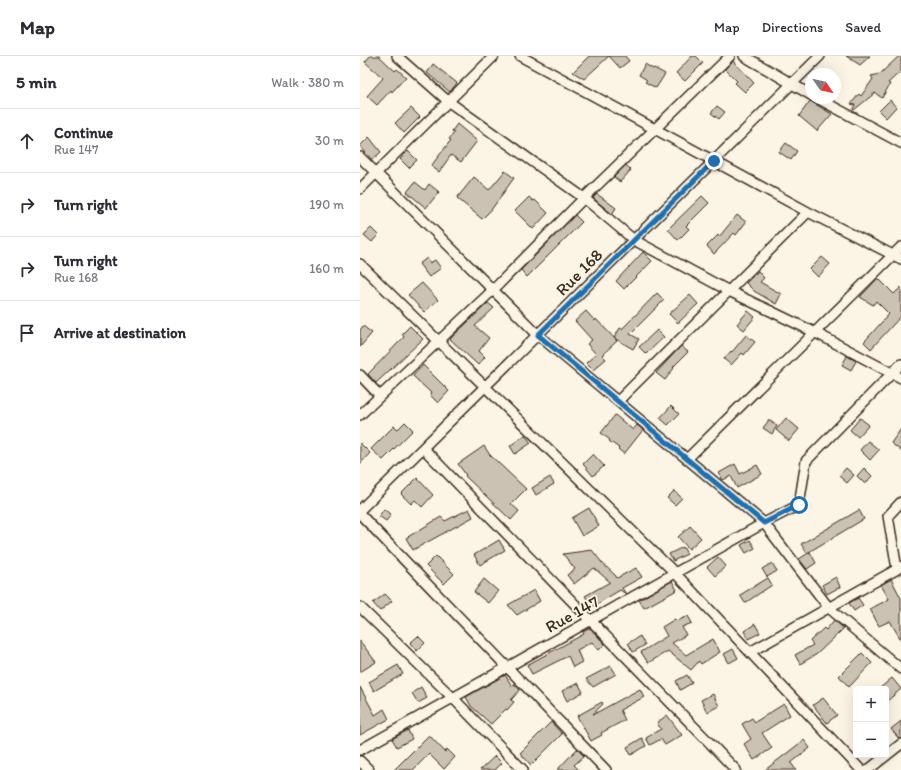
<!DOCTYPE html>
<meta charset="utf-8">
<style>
body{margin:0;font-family:Itim,sans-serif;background:#f2f2f3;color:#2b2b33}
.controls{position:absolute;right:12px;bottom:12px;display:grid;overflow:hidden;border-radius:4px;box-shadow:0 4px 16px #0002}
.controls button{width:36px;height:36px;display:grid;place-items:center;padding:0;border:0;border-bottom:1px solid #e1e1e2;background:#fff;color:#2b2b33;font:20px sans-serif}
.compass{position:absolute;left:445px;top:12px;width:36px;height:36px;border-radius:50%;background:#fff;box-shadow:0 4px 16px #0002;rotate:124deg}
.stop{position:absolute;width:12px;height:12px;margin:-9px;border:3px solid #1f6fb2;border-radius:50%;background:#fff}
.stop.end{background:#1f6fb2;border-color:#fff;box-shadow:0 1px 4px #0008}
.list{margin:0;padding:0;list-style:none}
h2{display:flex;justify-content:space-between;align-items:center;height:52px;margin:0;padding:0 16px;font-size:17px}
h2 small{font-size:13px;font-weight:400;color:#7c7c81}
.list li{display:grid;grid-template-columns:26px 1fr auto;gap:12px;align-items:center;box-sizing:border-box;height:64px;padding:0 16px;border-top:1px solid #e1e1e2}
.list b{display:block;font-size:15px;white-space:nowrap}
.list p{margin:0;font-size:13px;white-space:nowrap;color:#7c7c81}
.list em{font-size:13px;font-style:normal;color:#7c7c81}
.icon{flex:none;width:22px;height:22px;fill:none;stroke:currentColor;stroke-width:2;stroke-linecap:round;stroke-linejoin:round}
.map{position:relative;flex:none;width:541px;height:714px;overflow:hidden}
header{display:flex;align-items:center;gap:24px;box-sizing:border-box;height:56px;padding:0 20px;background:#fff;border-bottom:1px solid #e1e1e2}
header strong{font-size:19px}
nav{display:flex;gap:22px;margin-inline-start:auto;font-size:14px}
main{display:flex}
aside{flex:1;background:#fff}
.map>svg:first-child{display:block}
.building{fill:#ccc2b3;stroke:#3b2a1e}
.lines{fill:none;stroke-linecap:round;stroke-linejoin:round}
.minor-casing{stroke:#3b2a1e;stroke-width:12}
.minor{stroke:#fcf5e5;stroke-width:9}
.route{stroke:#1f6fb2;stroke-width:5}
.labels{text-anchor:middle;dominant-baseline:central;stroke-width:3.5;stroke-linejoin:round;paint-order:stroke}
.street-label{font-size:17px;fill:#3b2a1e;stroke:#fcf5e5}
</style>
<header>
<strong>Map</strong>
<nav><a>Map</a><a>Directions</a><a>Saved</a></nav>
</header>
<main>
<aside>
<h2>5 min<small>Walk · 380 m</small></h2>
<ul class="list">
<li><svg class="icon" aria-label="ahead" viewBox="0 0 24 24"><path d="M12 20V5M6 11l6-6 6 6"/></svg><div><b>Continue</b><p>Rue 147</p></div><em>30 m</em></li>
<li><svg class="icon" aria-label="right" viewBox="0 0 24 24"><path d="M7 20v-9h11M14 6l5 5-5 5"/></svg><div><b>Turn right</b></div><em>190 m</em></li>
<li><svg class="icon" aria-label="right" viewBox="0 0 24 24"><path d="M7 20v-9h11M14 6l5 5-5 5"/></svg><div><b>Turn right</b><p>Rue 168</p></div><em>160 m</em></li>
<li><svg class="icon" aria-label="arrive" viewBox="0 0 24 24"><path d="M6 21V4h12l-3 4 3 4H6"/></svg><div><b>Arrive at destination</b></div></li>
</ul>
</aside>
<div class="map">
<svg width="541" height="714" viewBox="0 0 541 714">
<rect width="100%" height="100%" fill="#fcf5e5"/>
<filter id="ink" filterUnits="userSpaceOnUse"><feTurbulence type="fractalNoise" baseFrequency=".025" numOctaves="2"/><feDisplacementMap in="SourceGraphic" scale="8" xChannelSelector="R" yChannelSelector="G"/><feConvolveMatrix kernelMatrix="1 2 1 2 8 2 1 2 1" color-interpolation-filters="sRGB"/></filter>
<g filter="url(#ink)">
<path class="building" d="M10,0H19L35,15L37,13L46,21L32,36L31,34L17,49L7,40L23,22L5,6Z
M229,0H265L269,5L260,12L249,0L224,23L213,16Z
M332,0H336L343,7L325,25L316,17Z
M486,0H510L500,9Z
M539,0H541V15L528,27L530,28L522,42L515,37L494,54L493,53L495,49L491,48L499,38L501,40L513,23L511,20L520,18Z
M373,5L394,27L385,36L375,27L377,25L365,13Z
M73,8L97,27L90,36L67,17Z
M285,8L293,13L294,12L305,18L296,32L285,26L287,24L279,19Z
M530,44L536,51L526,62L519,55Z
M450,45L472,58L457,75L439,60Z
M357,50L365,56L359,63L351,57Z
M51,52L60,61L44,77L35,67Z
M97,68L117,85L101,106L91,99L79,116L71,110L91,84L89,83L94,77L92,75Z
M9,81L21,96L12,104L0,90Z
M426,87L437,95L431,104L419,96Z
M48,95L57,104L49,112L40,103Z
M266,109L271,114L260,126L254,121Z
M145,115L154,122L131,154L122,163L97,142L114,121L129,134Z
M55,126L65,134L69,128L79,136L66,152L47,136Z
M237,138L256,152L252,158L233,142Z
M342,140L349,147L326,170L329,173L318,184L308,173Z
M169,141L173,145L175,144L188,157L173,173L155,155Z
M215,159L222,166L167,221L161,214Z
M377,159L386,166L376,179L374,177L354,198L347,190L358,179L359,181Z
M11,172L18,179L12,186L4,179Z
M283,196L292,205L264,233L256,225Z
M462,201L470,208L458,221L450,213Z
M67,202L70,207L75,204L81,212L69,221L59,208Z
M398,215L404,222L400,226L421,238L416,248L394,235L386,227Z
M518,222L534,238L541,231V260L511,293L504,286L529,258L516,245L513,249L500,241Z
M62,227L78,244L64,256L48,239Z
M297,237L304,244L270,278L279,283L273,293L254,282L260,272L262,273Z
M330,239L338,248L318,267L309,258Z
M128,247L134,252L115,270L129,282L119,295L125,301L118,309L90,283Z
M226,255L235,265L236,263L257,285L242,299L246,303L233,314L226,307L236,298L227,288L232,284L215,265Z
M388,255L395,261L384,274L377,268Z
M3,270L12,277L0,291V274Z
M50,270L63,283L16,327L8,318L44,281L42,278Z
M297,274L304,281L286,298L279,291Z
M386,279L395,286L384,299L382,297L371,309L364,303L371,295L372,296Z
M321,290L328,296L313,311L314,312L305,324L296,317Z
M487,300L496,305L491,314L482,309Z
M63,309L89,335L78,347L70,339L71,337L53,320Z
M311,350L319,358L308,369L300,362Z
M255,359L273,374L277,369L283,374L264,398L258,393L259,392L249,385L250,384L241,377Z
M426,362L439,373L429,385L416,374Z
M500,362L509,369L498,381L490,374Z
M409,364L417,370L412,378L403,372Z
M45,366L53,374L23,404L11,393L34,370L38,373Z
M541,373V395L531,387Z
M165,379L171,387L155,398L150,390Z
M508,385L519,394L510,404L500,394Z
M0,387L10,397L0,408Z
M124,390L130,399L166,433L151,448L159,455L151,464L105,420L106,419L98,408Z
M233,398L244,410L233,420L223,408Z
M375,408L380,418L397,409L402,418L377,432L371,420L363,424L359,417Z
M486,412L494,419L487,427L479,420Z
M504,412L512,420L505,428L497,420Z
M190,421L194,428L176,439L172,432Z
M57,422L73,439L62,451L55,444L51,448L41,438Z
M314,435L322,442L315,449L307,442Z
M229,452L239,470L222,480L212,462Z
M24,453L31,459L26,465L19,460Z
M109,453L113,461L53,494L46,482L81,461L85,465Z
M499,454L504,463L447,497L441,488Z
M330,470L341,482L329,493L318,481Z
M139,484L145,494L120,509L114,499Z
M390,484L395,492L386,497L381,489Z
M323,491L327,498L313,505L309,498Z
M232,494L243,508L255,519L257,522L276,512L282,521L262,532L266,538L260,534L232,551L225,540L250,526L234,512L214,528L207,519L215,513L203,498Z
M450,496L456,507L447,513L439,503Z
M76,500L94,518L84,528L66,510Z
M358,501L366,510L355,520L347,511Z
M412,507L417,515L407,521L402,513Z
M476,521L480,531L467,538L462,529Z
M408,522L412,529L385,547L380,539Z
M124,523L138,535L128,547L114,536Z
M531,523L541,542V584L530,565L519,570L510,553L529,543L521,529Z
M312,525L317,534L284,552L279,544Z
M174,534L180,545L157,559L148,549Z
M25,538L32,545L20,555L13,547Z
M498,542L503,549L494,555L489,547Z
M328,560L332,567L322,571L326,579L312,587L326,599L353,583L360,596L341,608L339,605L331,614L308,595L288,607L281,596L307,580L302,571L315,563L317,565Z
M474,564L483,572L482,574L457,598L440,608L435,599L453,589L450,585L464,572L466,574Z
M395,568L400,577L388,583L384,575Z
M230,572L245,588L239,594L232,586L217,594L222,606L213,611L208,600L172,618L167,609L224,578L223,576Z
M58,580L65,587L57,595L50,587Z
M280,580L285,589L273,596L268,587Z
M0,585L16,606L0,616Z
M373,593L378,602L369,607L364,598Z
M502,597L512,607L489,631L479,620Z
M38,609L43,618L14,635L9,626Z
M251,610L256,618L233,631L226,623Z
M145,619L152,630L154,628L160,634L151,644L154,646L147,654L146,653L131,668L111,650L106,641Z
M327,619L332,627L320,634L316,625Z
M532,622L541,633L526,646V633H519Z
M218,627L223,636L207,645L202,635Z
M0,631L15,659L24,653L29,663L0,679Z
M61,631L67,642L58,647L52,637Z
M280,633L284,641L260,654L265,664L241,677L242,679L231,685L217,660L242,646L243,648L233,658H234Z
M353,638L359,650L347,656L341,644Z
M463,642L477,659L467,667L453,649Z
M424,648L430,659L402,677L412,692L394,704L384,688L391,683L382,668L392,662L395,666Z
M307,659L322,679L305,689L301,683L290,689L286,682L301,673L297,667Z
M541,665V682L539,683L531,673Z
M191,666L202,678L171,709L160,697Z
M48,674L52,683L37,691L32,683Z
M69,679L85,696L87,693L95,701L84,713L69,698L53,714H34Z
M282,682L286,690L271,699L267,691Z
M444,684L450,692L431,707L436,714H405Z
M217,693L224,700L214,709L219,714H197Z
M135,700L142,707L135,714H120Z"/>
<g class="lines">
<defs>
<path id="minor" d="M37,0L89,46L224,142L274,184L369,235L456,277L541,322
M160,0L448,156L541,203
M384,0L451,39
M457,42L541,87
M0,101L178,279L404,467L469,552L541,613
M0,133L134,0
M0,208L316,518L501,714
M0,319L20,340
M258,345L448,156
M0,359L133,234L224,142L370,0
M63,392L376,714
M327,403L541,191
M0,454L460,0
M0,458L246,714
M537,513L528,460L541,446
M0,551L93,642L163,714
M390,596L541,511
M0,694L404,467L439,449L446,405L541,308
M0,705L9,714
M508,714L541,688"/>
</defs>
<use href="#minor" class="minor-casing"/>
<use href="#minor" class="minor"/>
</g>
</g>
<g class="lines" filter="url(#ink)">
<path class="route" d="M354,105L178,279L404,467L439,449"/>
</g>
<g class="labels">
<g class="street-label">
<text transform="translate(219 216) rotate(-45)">Rue 168</text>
<text transform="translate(212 558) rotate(-29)">Rue 147</text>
</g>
</g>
</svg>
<div class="controls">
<button>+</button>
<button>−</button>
</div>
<svg class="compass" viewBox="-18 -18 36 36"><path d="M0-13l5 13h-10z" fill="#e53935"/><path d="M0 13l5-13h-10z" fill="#7c7c81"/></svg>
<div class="stop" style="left:439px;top:449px"></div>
<div class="stop end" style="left:354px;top:105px"></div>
</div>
</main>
